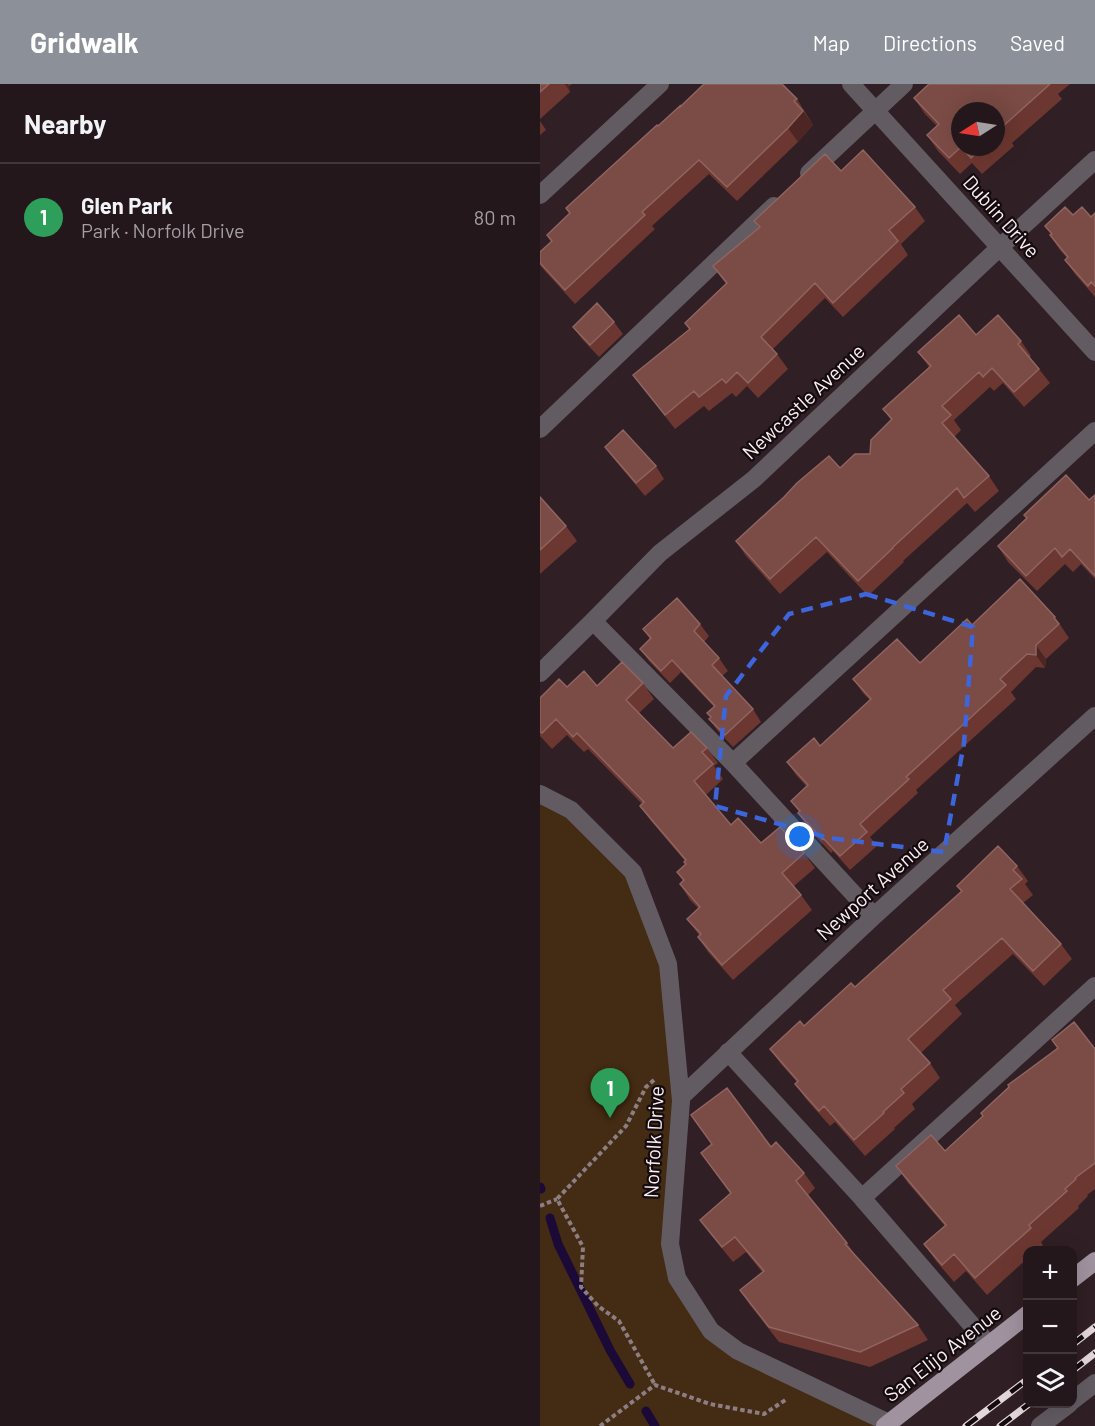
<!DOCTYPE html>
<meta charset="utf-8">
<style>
body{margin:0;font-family:Barlow,sans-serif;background:#302428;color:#f1f3f6}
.controls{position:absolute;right:18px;bottom:18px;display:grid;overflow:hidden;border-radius:12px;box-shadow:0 6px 24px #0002}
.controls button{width:54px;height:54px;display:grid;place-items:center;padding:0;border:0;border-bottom:2px solid #41363a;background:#24171b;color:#f1f3f6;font:30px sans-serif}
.compass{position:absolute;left:411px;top:18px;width:54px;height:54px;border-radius:50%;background:#24171b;box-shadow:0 6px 24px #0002;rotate:258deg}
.you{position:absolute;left:260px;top:753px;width:21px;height:21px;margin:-15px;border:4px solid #fff;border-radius:50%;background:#1a73e8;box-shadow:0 0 0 9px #1a73e833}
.badge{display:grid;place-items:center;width:39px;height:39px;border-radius:50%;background:#8c9099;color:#fff;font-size:20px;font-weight:700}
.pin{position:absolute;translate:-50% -50px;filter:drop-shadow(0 2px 3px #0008)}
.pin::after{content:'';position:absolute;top:32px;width:21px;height:18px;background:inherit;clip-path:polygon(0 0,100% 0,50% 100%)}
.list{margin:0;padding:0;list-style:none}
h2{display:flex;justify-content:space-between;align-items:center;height:78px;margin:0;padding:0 24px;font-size:26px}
h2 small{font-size:20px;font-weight:400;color:#a39fa3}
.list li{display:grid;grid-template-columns:39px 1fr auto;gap:18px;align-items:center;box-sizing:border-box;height:108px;padding:0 24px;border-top:2px solid #41363a}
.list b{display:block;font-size:22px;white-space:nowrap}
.list p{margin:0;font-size:20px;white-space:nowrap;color:#a39fa3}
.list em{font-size:20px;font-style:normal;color:#a39fa3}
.icon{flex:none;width:33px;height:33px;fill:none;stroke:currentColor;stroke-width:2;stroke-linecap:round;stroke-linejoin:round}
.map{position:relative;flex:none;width:555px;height:1342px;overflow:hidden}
header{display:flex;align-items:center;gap:36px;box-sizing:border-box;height:84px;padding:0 30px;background:#8c9099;color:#fff}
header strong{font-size:28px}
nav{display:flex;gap:33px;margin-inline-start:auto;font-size:21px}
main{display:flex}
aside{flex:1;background:#24171b}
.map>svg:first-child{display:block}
.green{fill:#442b13}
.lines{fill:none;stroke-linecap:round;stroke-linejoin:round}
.stream{stroke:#1b0937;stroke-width:9}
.path{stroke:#8d7e83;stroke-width:4;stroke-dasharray:4.5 3;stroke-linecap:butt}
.minor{stroke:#625c62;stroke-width:18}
.major{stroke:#a0929f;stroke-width:18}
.rail-casing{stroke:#e4d7db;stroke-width:7}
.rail{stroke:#130b0e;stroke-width:4.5;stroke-dasharray:14;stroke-linecap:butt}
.wall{fill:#6c3730;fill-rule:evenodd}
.shaded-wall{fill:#4d2522}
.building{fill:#7b4b45;stroke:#906460;stroke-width:1.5}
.marked{fill:none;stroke:#3e66dc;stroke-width:4.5;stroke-dasharray:12 8;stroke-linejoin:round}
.labels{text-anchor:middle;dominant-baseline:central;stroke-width:4.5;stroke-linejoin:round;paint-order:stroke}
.street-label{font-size:20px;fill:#fceff3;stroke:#130b0e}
</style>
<header>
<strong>Gridwalk</strong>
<nav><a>Map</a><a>Directions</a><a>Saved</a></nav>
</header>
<main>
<aside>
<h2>Nearby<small></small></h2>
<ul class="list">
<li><span class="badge" style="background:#2e9e5b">1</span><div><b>Glen Park</b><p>Park · Norfolk Drive</p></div><em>80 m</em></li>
</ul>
</aside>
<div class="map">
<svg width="555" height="1342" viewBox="0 0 555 1342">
<rect width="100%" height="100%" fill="#301f24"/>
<path class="green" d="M0,701L91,786L137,939L131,1159L172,1248L338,1342H0Z"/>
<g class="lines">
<path class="stream" d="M0,1103L1,1105
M10,1134L18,1160L70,1266L90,1300
M106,1327L115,1342"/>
<path class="path" d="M114,996L106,1003L86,1042L17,1115L43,1163L41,1203L58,1222L79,1237L115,1301
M0,1122L17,1115
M60,1342L115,1301L170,1320L224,1330L247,1315"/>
<path class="minor" d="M311,0L555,268
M269,89L364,0
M0,111L120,0
M0,345L234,122
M53,537L193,679L334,832
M0,589L53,537L120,469L214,395L459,164L555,76
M193,679L555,347
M0,710L31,726L93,788L128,880L141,1017L130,1160L137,1194L171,1247L198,1267L349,1339
M188,968L322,1114L449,1261
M141,1013L334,832L555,632
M322,1114L555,902
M532,1317L555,1299
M500,1342L529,1320"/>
<path class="major" d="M532,1195L555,1177
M345,1342L488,1230"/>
<defs>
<path id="rail" d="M532,1261L555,1243
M532,1287L555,1269
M426,1342L488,1295
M460,1342L489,1320"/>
</defs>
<use href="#rail" class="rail-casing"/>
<use href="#rail" class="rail"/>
</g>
<path class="wall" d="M0,0H32L29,2L30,8L0,35Z
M389,0H530L518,10L522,15L472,59L474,62L442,90L432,79L420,90L398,67L387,51L397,42L385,30L374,14ZM456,27V63H420Z
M257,15L273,41L258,58L197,117L169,90L112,142L115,145L35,220L5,187L0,181V169L11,158L7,151L30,130L26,124L140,23Z
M0,37L6,46L0,51Z
M301,87L375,123L385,137L361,160L368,171L303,233L285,214L233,265L237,270L248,285L218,314L207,302L196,313L192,309L169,327L164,322L135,345L93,291L150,246L145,239L186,200L173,182L219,144L214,137Z
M555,129V213L535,190L525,176L527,174L519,165L510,151L511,150L505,142L533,131L551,133Z
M74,238L83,250L59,273L42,255L33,243Z
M436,251L481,257L491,272L489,274L499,285L510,299L484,323L463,299L454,307L450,303L414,336L421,346L414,353L449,392L459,407L435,428L427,419L363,477L364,478L328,512L287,468L240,510L206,472L196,457L300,384L330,370L351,336L343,325L389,283L378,268Z
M65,363L116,382L124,395L105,412L74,375Z
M555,411V495L541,480L533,488L525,480L497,507L468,478L458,462L487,435L484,431L549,416Z
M0,413L26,442L37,457L0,490Z
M515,533L529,554L506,575L505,584L496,583L471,608L476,615L376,706L378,709L330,753L337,762L310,786L293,767L291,769L267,743L258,729L259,728L251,717L267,703L256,691L247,678L280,662L330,616L323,609L313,595L380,579L432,541Z
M160,540L169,552L164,558L179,574L188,587L182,592L213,625L221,638L193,663L178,647L169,635L171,633L167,629L174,623L141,588L130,599L109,577L100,565L110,555L103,545Z
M103,599L114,615L99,629L133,664H167L178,679L174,682L183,695L166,711L191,741L221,759L264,769L275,784L254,802L261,811L272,826L193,896L168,868L158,853L159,851L147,835L158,824L150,816L140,800L143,797L137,788L145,780V777L111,737L100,722L102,720L48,665L44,668L27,651L12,665L0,652V614L27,603Z
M477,782L488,797L485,800L493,811L483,819L521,860L532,875L504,902L473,870L415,921L422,930L381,969L390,979L400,994L372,1020L375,1025L354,1044L355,1045L325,1072L295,1038L290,1042L266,1015L255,1000L257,998L241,980L230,965L264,942L315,903L421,808L417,802Z
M555,965V1105L547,1111L548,1112L538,1122L539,1124L501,1158L503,1161L496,1167H488V1174L447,1211L426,1187L414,1198L396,1177L384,1160L405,1142L368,1099L356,1082L405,1067L443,1032L441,1029Z
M231,1063L264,1089L275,1104L268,1111L307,1159L315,1171L378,1241L388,1256L330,1283L239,1258L210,1221L200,1206L222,1188L206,1168L193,1178L171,1151L160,1136L190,1109L161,1069Z"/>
<path class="shaded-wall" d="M25,0H28L29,2L30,8Z
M263,27L273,41L258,58L248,44Z
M496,561L506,575L505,584L496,571Z"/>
<path class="building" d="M0,0H9L0,8Z
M164,0H242L257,15L254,17L263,27L248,44L187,103L159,76L102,128L105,131L25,206L0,179V168L12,157L7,151L30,129L26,124L117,41L118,42L140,22V23Z
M389,0H510L461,44L463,46L456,52V27H420V63H443L431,74L421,63L409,74L387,51L399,40L374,14Z
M323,66L375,123L349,146L358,157L293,219L275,199L221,253L237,270L208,299L197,288L186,299L182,295L159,313L154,307L125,331L93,291L150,245L145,239L187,199L173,182L220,143L214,137L285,70L301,87Z
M525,123L533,131L542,123L551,133L555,129V202L551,198L548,202L525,176L528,173L510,151L512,150L505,142Z
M57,219L74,238L50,261L33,243Z
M419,231L436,251L458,231L481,257L478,260L499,285L474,308L452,284L443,293L439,288L402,322L411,331L402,339L449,392L424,414L417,404L353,463V464L318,497L276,453L230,495L196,457L244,413L257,399L289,372L300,384L315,370H330L331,356L352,335L343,325L391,282L378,268Z
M83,346L116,382L96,399L65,363Z
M526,391L549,416L555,411V492L530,465L522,473L515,464L486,492L458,462L487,434L484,431Z
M0,413L26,442L0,466Z
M480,495L515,533L514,534L519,540L496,561V571L487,570L460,595L466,601L366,693L369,695L320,740L327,748L300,772L283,754L282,755L258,729L260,727L251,717L268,701L247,678L274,654L280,662L331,615L313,595L357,555L380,579L427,535L432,541Z
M137,514L160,540L154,547L179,574L172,581L213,625L185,651L169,635L171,633L167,629L175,622L132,576L121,587L100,565L111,554L103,545Z
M82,578L103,599L86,616L133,664L151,648L167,664L162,668L173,680L154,697L191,741L198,734L221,759L240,743L264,769L242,789L261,811L182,881L158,853L161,850L147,835L160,823L140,800L144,796L137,788L146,780L144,778L146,776L100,722L104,718L37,649L33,653L16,635L2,649L0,648V614L19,595L27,603L44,587L57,602Z
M458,762L477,782L473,786L482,795L470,805L521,860L493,887L462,854L403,906L411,915L368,955L390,979L361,1005L364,1009L343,1028L344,1029L314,1056L284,1022L279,1027L255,1000L258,997L230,965L260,937L264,942L311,899L315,903L422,807L417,802Z
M534,938L555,965V1079L535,1094L536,1095L525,1105L527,1107L489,1141L491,1144L435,1194L414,1170L402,1181L384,1160L406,1141L356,1082L391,1051L405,1067L443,1032L441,1029L469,1003L468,1001L518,964L512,956Z
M187,1004L231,1063L236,1058L264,1089L256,1097L307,1159L305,1160L378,1241L320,1268L229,1243L200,1206L224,1187L195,1153L182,1163L160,1136L191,1109L161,1069L172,1060L151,1031Z"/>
<path class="marked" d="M326,510L433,543L424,659L404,768L289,754L175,722L186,612L249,530Z"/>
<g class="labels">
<g class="street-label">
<text transform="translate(462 132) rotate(48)">Dublin Drive</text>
<text transform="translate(263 317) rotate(-43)">Newcastle Avenue</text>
<text transform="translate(332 804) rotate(-42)">Newport Avenue</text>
<text transform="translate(113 1058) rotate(-87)">Norfolk Drive</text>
<text transform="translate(402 1269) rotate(-38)">San Elijo Avenue</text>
</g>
</g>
</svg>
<div class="controls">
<button>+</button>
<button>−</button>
<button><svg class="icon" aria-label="layers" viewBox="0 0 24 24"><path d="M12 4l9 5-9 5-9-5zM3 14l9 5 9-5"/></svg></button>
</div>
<svg class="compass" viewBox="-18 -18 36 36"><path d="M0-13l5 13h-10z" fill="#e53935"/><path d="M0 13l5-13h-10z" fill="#a39fa3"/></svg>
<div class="you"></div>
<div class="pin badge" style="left:70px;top:1034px;background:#2e9e5b">1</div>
</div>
</main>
